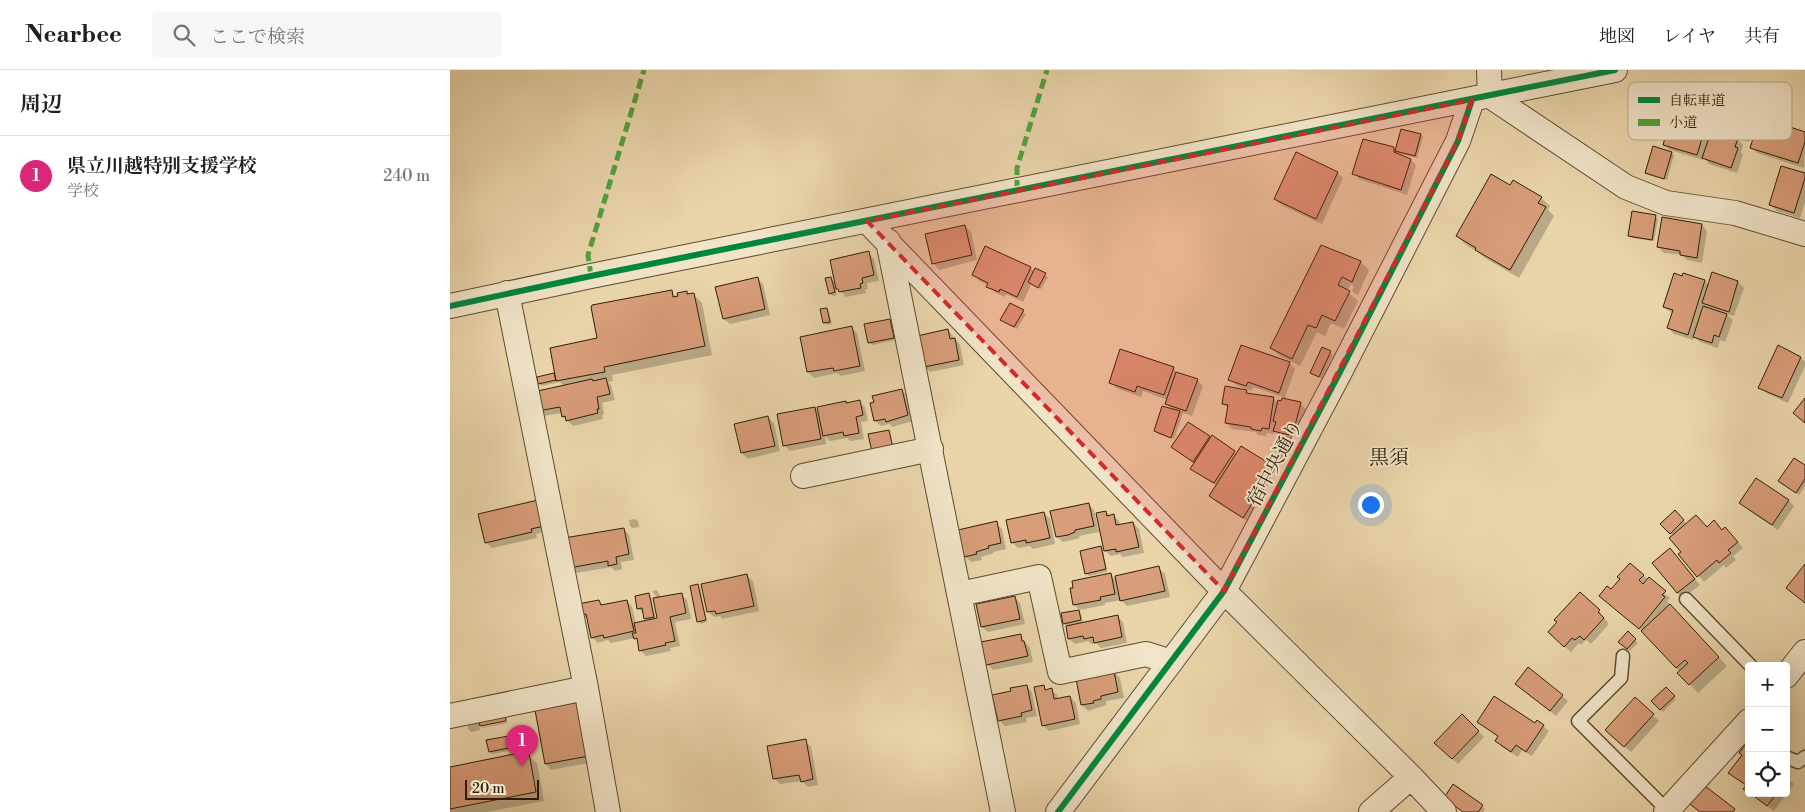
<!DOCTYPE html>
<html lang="ja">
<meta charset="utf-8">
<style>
body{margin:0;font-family:"Libre Bodoni","Noto Serif JP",serif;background:#f6f6f6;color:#202124}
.controls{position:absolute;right:15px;bottom:15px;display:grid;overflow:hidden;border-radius:5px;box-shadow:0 5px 20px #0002}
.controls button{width:45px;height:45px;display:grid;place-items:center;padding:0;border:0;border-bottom:1px solid #e0e0e0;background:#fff;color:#202124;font:25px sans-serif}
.scale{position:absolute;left:15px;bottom:12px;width:74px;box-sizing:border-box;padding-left:5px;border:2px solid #301e06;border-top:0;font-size:14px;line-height:18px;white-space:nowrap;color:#301e06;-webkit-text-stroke:4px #f1e4c8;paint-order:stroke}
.you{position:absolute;left:920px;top:434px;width:18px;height:18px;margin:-12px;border:4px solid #fff;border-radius:50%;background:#1a73e8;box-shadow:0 0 0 8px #1a73e833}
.badge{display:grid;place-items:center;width:32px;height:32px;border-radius:50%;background:#db2777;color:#fff;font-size:16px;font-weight:700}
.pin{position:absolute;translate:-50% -41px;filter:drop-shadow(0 1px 2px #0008)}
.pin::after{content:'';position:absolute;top:26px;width:18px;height:15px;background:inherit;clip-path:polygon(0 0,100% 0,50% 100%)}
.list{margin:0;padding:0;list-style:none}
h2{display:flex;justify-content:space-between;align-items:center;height:65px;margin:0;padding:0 20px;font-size:21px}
h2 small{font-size:16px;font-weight:400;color:#757577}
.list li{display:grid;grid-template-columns:32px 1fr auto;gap:15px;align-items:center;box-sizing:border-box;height:80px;padding:0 20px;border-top:1px solid #e0e0e0}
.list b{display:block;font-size:19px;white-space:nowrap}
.list p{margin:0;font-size:16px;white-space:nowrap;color:#757577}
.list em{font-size:16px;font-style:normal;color:#757577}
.icon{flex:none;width:28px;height:28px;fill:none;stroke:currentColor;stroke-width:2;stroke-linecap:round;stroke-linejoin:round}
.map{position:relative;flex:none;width:1355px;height:742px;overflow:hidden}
header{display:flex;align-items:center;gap:30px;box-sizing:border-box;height:70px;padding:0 25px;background:#fff;border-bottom:1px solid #e0e0e0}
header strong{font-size:24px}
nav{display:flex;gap:28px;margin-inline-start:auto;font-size:18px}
.search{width:350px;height:45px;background:#f6f6f6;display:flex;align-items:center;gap:12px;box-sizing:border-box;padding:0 18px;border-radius:5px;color:#757577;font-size:19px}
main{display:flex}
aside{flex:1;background:#fff}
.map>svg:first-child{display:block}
.shadow{fill:#0003}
.building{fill:#d89d79;stroke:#301e06}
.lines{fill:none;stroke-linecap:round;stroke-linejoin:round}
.lane-casing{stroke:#5e4c2f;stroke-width:15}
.street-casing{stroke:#5e4c2f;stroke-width:26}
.lane{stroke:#f1e4c8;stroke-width:12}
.street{stroke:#f1e4c8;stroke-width:24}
.quiet{stroke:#52a23d;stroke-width:5;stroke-dasharray:10 5;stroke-linecap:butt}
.cycleway-casing{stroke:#f1e4c8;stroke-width:9}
.cycleway{stroke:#00873e;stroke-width:6}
.marked{fill:#d62828;fill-opacity:0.2;stroke:#d62828;stroke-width:4;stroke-dasharray:10 6;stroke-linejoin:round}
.labels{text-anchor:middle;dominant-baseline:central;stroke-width:4;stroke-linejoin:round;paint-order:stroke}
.street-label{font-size:19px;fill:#301e06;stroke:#f1e4c8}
.neighbourhood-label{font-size:20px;fill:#301e06;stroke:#f1e4c8}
.key{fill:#f1e4c8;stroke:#b7a98e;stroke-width:1}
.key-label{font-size:14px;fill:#301e06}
</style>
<header>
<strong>Nearbee</strong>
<div class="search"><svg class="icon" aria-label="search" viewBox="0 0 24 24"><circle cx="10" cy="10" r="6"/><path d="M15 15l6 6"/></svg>ここで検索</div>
<nav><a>地図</a><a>レイヤ</a><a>共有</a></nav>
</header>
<main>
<aside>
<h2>周辺<small></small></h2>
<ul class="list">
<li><span class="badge">1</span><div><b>県立川越特別支援学校</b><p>学校</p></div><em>240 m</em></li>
</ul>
</aside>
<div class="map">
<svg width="1355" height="742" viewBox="0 0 1355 742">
<rect width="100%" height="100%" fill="#ead5ab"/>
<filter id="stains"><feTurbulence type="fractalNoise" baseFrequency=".004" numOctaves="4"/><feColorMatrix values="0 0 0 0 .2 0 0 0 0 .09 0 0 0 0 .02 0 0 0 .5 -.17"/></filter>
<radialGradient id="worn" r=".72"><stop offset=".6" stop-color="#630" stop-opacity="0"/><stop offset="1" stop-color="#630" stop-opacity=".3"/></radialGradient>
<path class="shadow" d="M1295,29L1301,35L1298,43L1306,50L1299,72L1286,68L1293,75L1291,82L1293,85L1287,103L1259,94L1254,88L1253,90L1220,80L1214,75L1261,36L1264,39Z
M952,60L970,65L973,67L967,88L947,83V85L961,90L966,95L957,125L909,109L904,103L944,79L947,81Z
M1355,63L1354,98L1307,83L1302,78Z
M1222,83L1224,85L1217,110L1199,105L1196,102Z
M887,103L893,108L872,154L831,135L825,129Z
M1355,104V132L1350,148L1327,141L1321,135Z
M1061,117L1091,128L1100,136L1098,140L1104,146L1069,208L1035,188L1028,182L1016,175L1007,166Z
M1205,146L1208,149L1204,171L1182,168L1179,165Z
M1252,155L1257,161L1252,193L1237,190L1232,185L1214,183L1208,177Z
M515,156L521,162L527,190L489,200L484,194L477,165Z
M872,177L911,192L919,200L908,225L902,221L904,216L901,214L897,221L908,231L894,259L881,253L875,266L867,262L850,296L830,286L821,278Z
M536,178L581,198L584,202L586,200L595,205L598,207L591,219L581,215L573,232L556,224L555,227L544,222L538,215L529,211L524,205Z
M418,183L424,189L429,211L417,213L418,219L415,220L416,223L396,227L385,215L387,225L382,226L380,223L381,208L386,214Z
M1234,204L1255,211L1259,216L1263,204L1288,212L1294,218L1284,246L1276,244L1283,250L1275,272L1270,270L1268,278L1250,272L1244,267L1243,270L1224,264L1218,258L1223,244L1214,237Z
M307,208L313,214L320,245L280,254L274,249Z
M221,222L230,230L236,222L239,225L243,224L252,233L262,285L162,305L163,311L158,312L161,315L165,330L152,333L154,344L152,345L153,349L123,356L113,346L112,343L94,346L89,340L114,316L110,312L92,316L89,314L104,305L107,308L149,269Z
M560,234L576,244L567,259L554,252Z
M377,239L379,242L382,254L377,255L374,253Z
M440,250L442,253L445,270L422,275L419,272Z
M402,258L407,263L415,301L391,306L387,303L364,308L358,302L351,268Z
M498,260L510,275L514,295L480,302L475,297Z
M873,279L883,285L872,309L861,303Z
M1351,288L1355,292V296L1338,333L1316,323L1310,317Z
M840,293L845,299L834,330L850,333L856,339L851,358L845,370L830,367L825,361L824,364L817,363L816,366L808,365L806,362L782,359L776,353L779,339L773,334L796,321L800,325L823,329L828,333L831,332L833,327L803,317L802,321L786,315L780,310Z
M723,298L729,305L748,311L753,316L742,346L733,343L724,369L708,364L705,361L723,340L717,334L718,330L693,321L691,327L666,318L661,312Z
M452,321L458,326L463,351L442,357L440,354L431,356L425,351Z
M396,332L397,334L409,332L415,337L418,351L411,352L414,369L401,371L397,368L380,371L375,366L376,374L340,381L334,375L365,339L370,344Z
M318,348L324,353L330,381L298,389L292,383L286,355Z
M759,367L787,384L824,398L830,404L799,452L766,432L761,426L767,416L748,404L742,398L745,394L722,377Z
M1355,397V416L1349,425L1332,414Z
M88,431L99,461L86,464L87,468L42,478L36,472Z
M1339,431L1344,436L1328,460L1297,439L1291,433Z
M638,434L644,440L649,462L629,466L630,468L613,472L607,467Z
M656,442L660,446L663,445L669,451L670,456L683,453L689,459L694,483L673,487L670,484L661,486L655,481Z
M1225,442L1237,454L1257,458L1264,452L1273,461L1281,464L1293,478L1283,486L1286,490L1276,498L1274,495L1254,512L1230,484L1233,482L1223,466L1212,454Z
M594,443L600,449L605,474L583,479L580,476L568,478L562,472Z
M185,449L188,451L189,457L182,458L180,456L179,450Z
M546,453L552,459L556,479L543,482L544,483L531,487L532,490L521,492L515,486Z
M174,459L179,465L184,490L171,492L172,499L165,501L161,497L126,503L121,497Z
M650,478L653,480L657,502L639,506L636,503Z
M1225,486L1250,515L1233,528L1227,523Z
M709,498L715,504L720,527L677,536L671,530L655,533V535L630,540L624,535L660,504L668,512Z
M1193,505L1220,528L1217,531L1277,596L1248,623L1196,564L1156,531L1161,521Z
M297,506L303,511L309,541L272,549L270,546L264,547L258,542Z
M248,516L250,518L257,552L251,554L248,551Z
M207,520L211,528L231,524L237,530L241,549L225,552L230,576L220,578L221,581L196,586L190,580L189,572L185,568L161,573L158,570L148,573L142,567L139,550L131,544L149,531L154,536L177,531L182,537L186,554L198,551L195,548L194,540L191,541L188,538L199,524L201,527L206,549H208V529L202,521Z
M565,528L570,533L575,554L538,562L532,557Z
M629,541L631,544L633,553L667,546L673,552L677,573L651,578L646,573L641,574L638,571L625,574L619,569L617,557L614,553Z
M1149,541L1159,554L1141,574L1136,570L1131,575L1129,573L1121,582L1105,568Z
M1178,563L1188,573L1180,581L1170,572Z
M570,566L580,578L583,592L543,600L537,594Z
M664,602L670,608L674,628L656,631V635L638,641L632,635L627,610Z
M577,616L582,622L587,646L576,648L577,652L555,656L549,650L562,622Z
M593,616L597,621L601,620L607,625L608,630L620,627L626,633L630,654L599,661L593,655Z
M1216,618L1226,629L1213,642L1202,631Z
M1072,619L1112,626L1118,631L1106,646Z
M1185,629L1209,651L1181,682L1162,665Z
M128,633L144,692L101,700L96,694Z
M54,645L57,650L31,656L29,653L30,660L21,662L18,659L17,651L26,650L31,654Z
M1012,646L1034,667L1008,694L986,673Z
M58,652V653L33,658L32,657Z
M1028,652L1085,654L1093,656L1099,661L1082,686L1072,680L1068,687L1052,677L1046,671L1049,667Z
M75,664L78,667L80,677L42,684L40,681Z
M355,671L361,677L368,715L358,717L352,711L330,714L324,708Z
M68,684L71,686L78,685L87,693L94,731L37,742H0V698Z
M1336,707L1344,714L1324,741L1300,723H1336Z
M1004,716L1032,736L1035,739L1033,742H1014Z"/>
<path class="building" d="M1227,25L1262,35L1247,85L1213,75Z
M1310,47L1355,62V72L1348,93L1300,78Z
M951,59L971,64L965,86L945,81Z
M1262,59L1288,68L1285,77L1288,78L1281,98L1252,88Z
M913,69L944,77V82L961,89L951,120L902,104Z
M1203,76L1222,82L1214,109L1195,103Z
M846,82L888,102L866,149L824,129Z
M1331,96L1355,103V108L1344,143L1319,135Z
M1041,104L1060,115L1063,110L1092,127L1088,133L1096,137L1060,200L1025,180L1026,178L1006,166Z
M1182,141L1206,145L1202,170L1178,166Z
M1212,147L1252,154L1247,188L1230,185V181L1207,177Z
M515,155L522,185L482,194L475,164Z
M871,175L911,191L902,212L892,207L888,215L900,221L885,251L872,245L866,258L858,255L842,289L820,278Z
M535,176L581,197L567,227L550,219L549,222L536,217L538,213L522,205Z
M419,181L424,205L412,208L413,213L410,214L411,218L389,222L388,219H386L380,190Z
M585,198L596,203L588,218L578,212Z
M1262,202L1288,211L1279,242L1252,233Z
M1224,203L1232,206L1233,203L1255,210L1238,265L1217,258L1223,240L1213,237Z
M308,207L315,239L273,249L265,217Z
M381,207L385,222L379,224L375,208Z
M222,220L223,227L228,226L227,223L237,221V224L244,223L255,276L154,297L155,302L106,311L100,278L147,268L141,237L142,235Z
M560,233L574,240L564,257L550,250Z
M1253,236L1277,244L1269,267L1264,265L1262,273L1243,267Z
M377,238L380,252L373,253L370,239Z
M440,249L444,268L418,273L414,254Z
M402,256L410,296L384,301L383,298L357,302L350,267Z
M498,259L500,269L505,268L509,290L474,297L467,266Z
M791,275L840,292L829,323L798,312L796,316L778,310Z
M1328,275L1351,287L1332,328L1308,318Z
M872,277L881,281L869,307L860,303Z
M670,279L724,297L714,325L687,316L685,322L659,313Z
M726,302L748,309L736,341L715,334Z
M104,303L106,310L88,314L87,307Z
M156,308L160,324L147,327L149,339H147L148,343L116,351L115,346L112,347L110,337L88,341L83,322L142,309L143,311Z
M775,316L797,320L796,323L824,327L819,359L812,358L811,361L801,359V357L775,353L778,335L772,334Z
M452,319L458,345L436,352L435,349L424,351L420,333L424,332L422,326Z
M832,328L851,332L846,352L839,365L823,361L826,352L823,351L828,330L831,331Z
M1355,328V353L1343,343Z
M410,330L413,345L406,347L409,363L394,366L393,362L373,366L367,337L396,331V333Z
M712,336L730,341L721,368L704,361Z
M365,337L371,369L333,376L327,344Z
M318,346L325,376L291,383L284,354Z
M738,352L760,366L743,392L721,377Z
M439,360L443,378L422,382L418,364Z
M762,365L785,381L764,413L740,399Z
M791,376L825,397L793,448L759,426Z
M1344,388L1355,395V409L1346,423L1328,411Z
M1306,408L1339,430L1322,455L1289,433Z
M88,430L94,456L81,459L82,462L35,473L28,444Z
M639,433L644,456L625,460V462L618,465L606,467L600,441Z
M1225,440L1234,450L1220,464L1210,454Z
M656,441L657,446L664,444L666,455L683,452L689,477L666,482V479L654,481L646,443Z
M594,442L600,468L576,473V470L561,473L556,450Z
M1246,445L1257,457L1264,450L1272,460L1275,457L1288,472L1278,480L1281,483L1269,493L1267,490L1247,507L1228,484L1231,482L1219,468Z
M547,451L551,473L538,476L539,478L526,482L527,484L514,487L508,460Z
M174,458L179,484L166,487L167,494L158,496V491L119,498L114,468Z
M651,476L656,499L635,504L630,481Z
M1220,478L1245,509L1227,523L1202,493Z
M1180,493L1194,505L1189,510L1193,514L1199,507L1216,521L1212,525L1215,527L1189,559L1149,526L1157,516L1161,519L1170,509L1167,507Z
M1355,494V533L1336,518Z
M709,496L715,521L670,531L665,506Z
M661,503L665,524L650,527L651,530L623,535L620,518H623L622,511Z
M297,504L304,536L266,544L265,541L257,542L251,514Z
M248,514L256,550L247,552L240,516Z
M1130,522L1150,540L1148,542L1154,548L1134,570L1130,566L1125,570L1122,568L1114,577L1098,562L1107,552L1104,550Z
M199,523L204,547L194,549L192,538L187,539L185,526Z
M232,523L236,543L220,547L225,571L215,573L216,575L189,581L187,568L184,569L182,563H186L184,553L207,548L203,528Z
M565,526L570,549L531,557L526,534Z
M149,530L151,535L177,530L184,561L154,568L153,565L141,568L136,544L130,545L128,534Z
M1220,534L1269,587L1239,615L1227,603L1238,593L1235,590L1226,598L1191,561Z
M629,540L631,550L613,554L611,543Z
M668,545L672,567L644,573L643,567L634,569L633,566L618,569L616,556Z
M1178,561L1186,569L1177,579L1168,572Z
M571,564L572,571H574L578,586L536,595L531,572Z
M1078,597L1113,625L1100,641L1065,614Z
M664,601L668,622L651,626V629L643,631L644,633L631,635L626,609Z
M577,615L582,640L571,643L572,646L548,651L542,625L561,621L560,618Z
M594,615L595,620L602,618L604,629L620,626L625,649L592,656L584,617Z
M1216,617L1225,626L1210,640L1201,631Z
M1044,626L1085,653L1087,650L1094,655L1076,682L1066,675L1061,682L1045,671L1048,666L1027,652Z
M1185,627L1204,644L1174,677L1155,660Z
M129,632L139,686L95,694L85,640Z
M55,643L56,651L30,656L28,648Z
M1012,644L1029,661L1002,689L984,673Z
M76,663L78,674L39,682L36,670Z
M356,669L363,709L351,712L349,705L323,709L317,676Z
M1295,675L1299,678V722L1293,719L1296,715L1278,703L1292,685L1289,683Z
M69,683V685L79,683L86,722L0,739V697Z
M1003,714L1033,735L1028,742H1013L994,728Z
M1255,716L1285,739L1283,742H1250L1240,734Z
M1300,723H1327L1317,736Z"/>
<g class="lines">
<defs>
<path id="lane" d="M1236,529L1301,596
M1173,586L1171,608L1128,651L1217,740
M1336,687L1348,692L1355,687"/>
<path id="street" d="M1039,0L1040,26L1176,117L1216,133L1285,143L1355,164
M417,151L774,521L961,707L994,742
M438,171L553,742
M57,223L136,618L158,742
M0,236L141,206L1165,0
M353,406L481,379
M510,524L589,507L610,602L696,584L721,592
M1336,606L1355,582
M0,646L136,618
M608,742L774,521L890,302L1008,71L1022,30
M921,742L961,707
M1216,742L1299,651"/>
</defs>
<use href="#lane" class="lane-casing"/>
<use href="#street" class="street-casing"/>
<use href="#lane" class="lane"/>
<use href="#street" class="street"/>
<path class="quiet" d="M567,120V98L597,0
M141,206L138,185L194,0"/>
<defs>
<path id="cycleway" d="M0,236L141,206L1165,0
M608,742L774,521L890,302L1008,71L1022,30"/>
</defs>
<use href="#cycleway" class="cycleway-casing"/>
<use href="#cycleway" class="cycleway"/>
</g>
<path class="marked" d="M1022,30L1008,71L774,521L417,151Z"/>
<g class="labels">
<g class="street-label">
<text transform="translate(825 393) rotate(-62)">宿中央通り</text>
</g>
<g class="neighbourhood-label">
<text x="939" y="388">黒須</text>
</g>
</g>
<rect x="1178" y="12" width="164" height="58" rx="8" class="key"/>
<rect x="1188" y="27" width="22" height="6" fill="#00873e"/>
<rect x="1188" y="49" width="22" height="7" fill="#52a23d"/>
<g class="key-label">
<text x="1219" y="35">自転車道</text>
<text x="1219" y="57">小道</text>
</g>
<rect width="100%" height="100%" filter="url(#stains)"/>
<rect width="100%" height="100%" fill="url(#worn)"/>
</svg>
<div class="controls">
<button>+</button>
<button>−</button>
<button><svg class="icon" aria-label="locate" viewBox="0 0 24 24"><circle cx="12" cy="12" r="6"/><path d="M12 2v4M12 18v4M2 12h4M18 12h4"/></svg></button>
</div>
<div class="scale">20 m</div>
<div class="you"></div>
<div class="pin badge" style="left:72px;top:696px">1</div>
</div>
</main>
